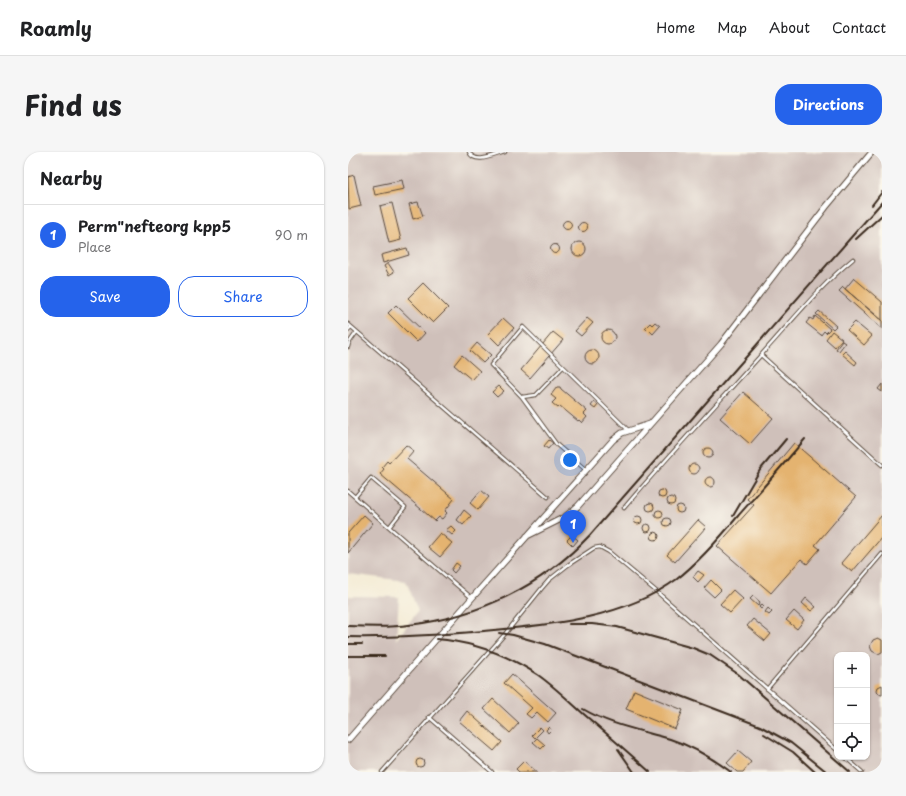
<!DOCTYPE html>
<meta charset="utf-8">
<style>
body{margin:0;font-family:"Playpen Sans",sans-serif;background:#f6f6f6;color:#202124}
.controls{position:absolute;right:12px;bottom:12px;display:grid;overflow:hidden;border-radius:8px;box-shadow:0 1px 3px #0004}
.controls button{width:36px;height:36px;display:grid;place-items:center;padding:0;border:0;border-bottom:1px solid #e0e0e0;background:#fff;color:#202124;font:20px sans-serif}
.you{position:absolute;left:222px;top:308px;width:14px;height:14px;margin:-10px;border:3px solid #fff;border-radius:50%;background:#1a73e8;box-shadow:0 0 0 6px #1a73e833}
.badge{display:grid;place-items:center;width:26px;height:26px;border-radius:50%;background:#2563eb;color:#fff;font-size:13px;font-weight:700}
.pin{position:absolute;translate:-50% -33px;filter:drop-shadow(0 1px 2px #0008)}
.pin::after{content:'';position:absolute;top:21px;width:14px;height:12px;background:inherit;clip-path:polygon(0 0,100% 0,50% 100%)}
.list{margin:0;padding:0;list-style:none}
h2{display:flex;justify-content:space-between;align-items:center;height:52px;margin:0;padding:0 16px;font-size:17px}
h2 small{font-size:13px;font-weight:400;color:#757577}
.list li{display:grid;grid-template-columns:26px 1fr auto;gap:12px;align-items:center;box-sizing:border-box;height:60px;padding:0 16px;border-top:1px solid #e0e0e0}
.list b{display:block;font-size:15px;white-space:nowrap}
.list p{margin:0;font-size:13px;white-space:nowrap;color:#757577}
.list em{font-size:13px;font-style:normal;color:#757577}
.actions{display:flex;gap:8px;padding:12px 16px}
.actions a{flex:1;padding:9px 0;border:1px solid #2563eb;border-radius:16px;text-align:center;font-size:14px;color:#2563eb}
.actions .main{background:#2563eb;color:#fff}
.icon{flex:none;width:22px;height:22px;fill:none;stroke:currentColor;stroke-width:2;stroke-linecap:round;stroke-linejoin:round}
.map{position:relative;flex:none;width:534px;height:620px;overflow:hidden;border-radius:16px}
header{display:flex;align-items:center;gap:24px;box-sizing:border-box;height:56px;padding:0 20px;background:#fff;border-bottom:1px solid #e0e0e0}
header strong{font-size:19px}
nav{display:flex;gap:22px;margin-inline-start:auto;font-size:14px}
.intro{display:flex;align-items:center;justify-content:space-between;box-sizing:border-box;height:96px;padding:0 24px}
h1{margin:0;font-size:28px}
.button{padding:10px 18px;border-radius:16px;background:#2563eb;color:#fff;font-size:14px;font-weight:700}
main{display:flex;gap:24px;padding:0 24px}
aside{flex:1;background:#fff;border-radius:16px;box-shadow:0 1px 3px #0004}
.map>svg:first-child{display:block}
.industrial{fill:#cfc0ba;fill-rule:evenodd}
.building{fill:#e4b370}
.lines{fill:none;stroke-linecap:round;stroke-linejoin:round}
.lane-casing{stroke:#57473a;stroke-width:4.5}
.street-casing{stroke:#57473a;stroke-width:7}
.lane{stroke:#fff;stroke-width:2.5}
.street{stroke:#fff;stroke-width:5}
.rail{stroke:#3b2a1e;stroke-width:2}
</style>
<header>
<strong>Roamly</strong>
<nav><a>Home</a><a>Map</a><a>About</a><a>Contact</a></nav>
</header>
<div class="intro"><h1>Find us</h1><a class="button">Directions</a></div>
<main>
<aside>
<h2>Nearby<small></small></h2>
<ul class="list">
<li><span class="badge">1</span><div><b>Perm&quot;nefteorg kpp5</b><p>Place</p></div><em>90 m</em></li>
</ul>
<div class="actions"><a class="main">Save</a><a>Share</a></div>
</aside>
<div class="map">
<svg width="534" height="620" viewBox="0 0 534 620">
<rect width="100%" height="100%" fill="#fbf7ec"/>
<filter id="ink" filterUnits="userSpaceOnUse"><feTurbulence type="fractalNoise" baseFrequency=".025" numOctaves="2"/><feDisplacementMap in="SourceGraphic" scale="8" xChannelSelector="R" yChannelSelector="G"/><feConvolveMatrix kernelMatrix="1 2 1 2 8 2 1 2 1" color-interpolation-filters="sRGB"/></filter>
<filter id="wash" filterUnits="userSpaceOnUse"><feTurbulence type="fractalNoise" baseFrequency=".012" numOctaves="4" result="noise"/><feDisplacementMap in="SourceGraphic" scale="16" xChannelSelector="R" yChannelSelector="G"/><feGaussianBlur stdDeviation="0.9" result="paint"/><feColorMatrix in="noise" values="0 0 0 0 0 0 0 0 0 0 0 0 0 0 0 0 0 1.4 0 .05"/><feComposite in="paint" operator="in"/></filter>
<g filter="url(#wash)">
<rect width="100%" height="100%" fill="#f4ecd6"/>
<path class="industrial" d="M0,0H534V620H0V444L51,445L48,488L70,459L58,429L0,422ZM489,503H519V605H489Z"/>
<g id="blocks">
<path class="building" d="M6,23L13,54L1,57L0,25Z
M54,28L56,37L27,43L25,34Z
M70,50L75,64L65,67L61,52Z
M44,51L53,88L41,91L32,54Z
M214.5 73a4.5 4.5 0 1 1 9 0a4.5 4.5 0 1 1-9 0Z
M230.5 75a4.5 4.5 0 1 1 9 0a4.5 4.5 0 1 1-9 0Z
M224 97a7 7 0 1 1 14 0a7 7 0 1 1-14 0Z
M202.5 97a4.5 4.5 0 1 1 9 0a4.5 4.5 0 1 1-9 0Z
M59,96L61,103L35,111L33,103Z
M40,111L46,120L41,123L36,114Z
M506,126L534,150V168L497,137Z
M75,131L100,156L85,171L60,146Z
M495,135L534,169V177L491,139Z
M48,153L77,181L69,190L40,161Z
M471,159L488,174L485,177L468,162Z
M467,164L482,177L478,181L476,179L473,183L458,171L462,166L465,168Z
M155,166L166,176L151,193L140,182Z
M239,166L245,171L233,184L227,179Z
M307,170L312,174L305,182L300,177L299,178L297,176L302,171L304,173Z
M507,170L524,184L516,193L499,178Z
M253 185a7 7 0 1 1 14 0a7 7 0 1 1-14 0Z
M484,179L494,187L487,195L478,187Z
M205,180L215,188L182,226L173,218Z
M494,189L497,191L491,199L488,197Z
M129,191L143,203L135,211L122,199Z
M237 205a7 7 0 1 1 14 0a7 7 0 1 1-14 0Z
M497,199L509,210L507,213L494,202Z
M114,203L132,219L124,228L106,213Z
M534,232V240L530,237Z
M151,234L156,239L149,245L144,240Z
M209,235H212L213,237L239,259L236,262L239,265L234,271L231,268L230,269L212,254L210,256L204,251L208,247L203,243Z
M395,240L425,266L402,292L372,266Z
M246,250L250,253L247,257L243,254Z
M201,288L205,291L200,297L196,294Z
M446,291L508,345L467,393L472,397L459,412L453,407L423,441L369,394L406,353L399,347Z
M58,293L66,299L59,307L106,347L97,359L99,361L94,367L91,365L87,369L32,322L36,317L34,315L39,309L41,311Z
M355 301a5 5 0 1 1 10 0a5 5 0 1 1-10 0Z
M341 317a5 5 0 1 1 10 0a5 5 0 1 1-10 0Z
M357 330a5 5 0 1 1 10 0a5 5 0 1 1-10 0Z
M133,338L141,345L130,358L122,351Z
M310 342a4 4 0 1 1 8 0a4 4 0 1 1-8 0Z
M319 349a4 4 0 1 1 8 0a4 4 0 1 1-8 0Z
M298 355a4 4 0 1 1 8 0a4 4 0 1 1-8 0Z
M328 357a4 4 0 1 1 8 0a4 4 0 1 1-8 0Z
M116,358L123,364L115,373L109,368Z
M307 362a4 4 0 1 1 8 0a4 4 0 1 1-8 0Z
M16,363L25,371L0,401V381Z
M534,363V385L504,420L493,411Z
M286 368a4 4 0 1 1 8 0a4 4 0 1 1-8 0Z
M315 370a4 4 0 1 1 8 0a4 4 0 1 1-8 0Z
M350,368L358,375L327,410L319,403Z
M295 376a4 4 0 1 1 8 0a4 4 0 1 1-8 0Z
M103,374L108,379L104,383L98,378Z
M303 384a4 4 0 1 1 8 0a4 4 0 1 1-8 0Z
M92,381L104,391L92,405L80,395Z
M224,383L230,388L225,394L219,388Z
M108,411L112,414L106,421L103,418Z
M350,419L356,423L350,430L345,425Z
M363,428L373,438L366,445L356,436Z
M385,438L395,447L382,461L372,452Z
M405,444L412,450L410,454L402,447Z
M458,446L468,455L463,459L454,451Z
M414,452L416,454L413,457L411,455Z
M420,456L424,460L421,463L417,460Z
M446,459L456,468L449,477L438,468Z
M405,467L423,482L417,489L399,474Z
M530,486L534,488V500L530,502L524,499L522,494L525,488Z
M164,522L208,561L200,570L189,560L183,566L178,562L184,556L156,531Z
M534,533V543H533L530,541L529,538L530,535Z
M286,538L335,558L327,577L278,557Z
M145,547L171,571L162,581L136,557Z
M119,559L154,590L146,599L111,569Z
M192,575L195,578L187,586L184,583Z
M201,575L203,578L200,581L198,578Z
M189,586L197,593L193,597L185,590Z
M390,599L403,610L395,620H389L379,611Z
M68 611a4 4 0 1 1 8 0a4 4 0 1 1-8 0Z
M176,609L189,620H171L168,617Z"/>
</g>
</g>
<g filter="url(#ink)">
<use href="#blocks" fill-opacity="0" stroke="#57473a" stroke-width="1"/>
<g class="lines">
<defs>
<path id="lane" d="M121,0C127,13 146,3 157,0
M0,172L200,345
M0,178L3,175
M0,195L1,191L8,181
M413,203L534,313
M215,215L188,243L174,245L143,213L175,175L280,278
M174,245L209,293L238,318
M0,339C41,375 82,411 124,446
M7,345L23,326L57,355L42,374
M276,356C321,303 368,253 414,202C444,169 470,136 505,107
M419,537L534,402
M81,565L144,620
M497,605L514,620
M34,620L157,482L194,436L201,428L220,413L246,396L252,395L261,400L309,440L489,598"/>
<path id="street" d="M179,384L217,365L230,354L373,192L478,55L524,0
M0,588L124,446L265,288L274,281L302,272"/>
</defs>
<use href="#lane" class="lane-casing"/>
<use href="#street" class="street-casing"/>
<use href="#lane" class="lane"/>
<use href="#street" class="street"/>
<path class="rail" d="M524,53L534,40
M508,87L534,63
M385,364L412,318L438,287
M221,472H244L269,475L345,496L362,503L390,522L502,620
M0,474C20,475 41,476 61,473C130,465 194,434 242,383L534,50
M151,481L165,483L197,492L412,574L443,591L479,620
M0,485C46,486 90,483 136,479C201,473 275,467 329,427C352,409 371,387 390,364C412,339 435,313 457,287
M88,487C124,490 160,503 190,523C207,535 222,550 238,564C260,583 281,601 302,620
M0,492H14
M0,504H37
M235,557C262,573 292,578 322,587C344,594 364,606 383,620
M416,582L445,600L467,620
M270,597L286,620"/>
</g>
</g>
</svg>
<div class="controls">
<button>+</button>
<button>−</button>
<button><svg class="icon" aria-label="locate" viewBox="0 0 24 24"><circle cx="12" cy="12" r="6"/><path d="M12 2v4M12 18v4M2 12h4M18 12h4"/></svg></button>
</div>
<div class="you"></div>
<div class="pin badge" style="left:225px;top:391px">1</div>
</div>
</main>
